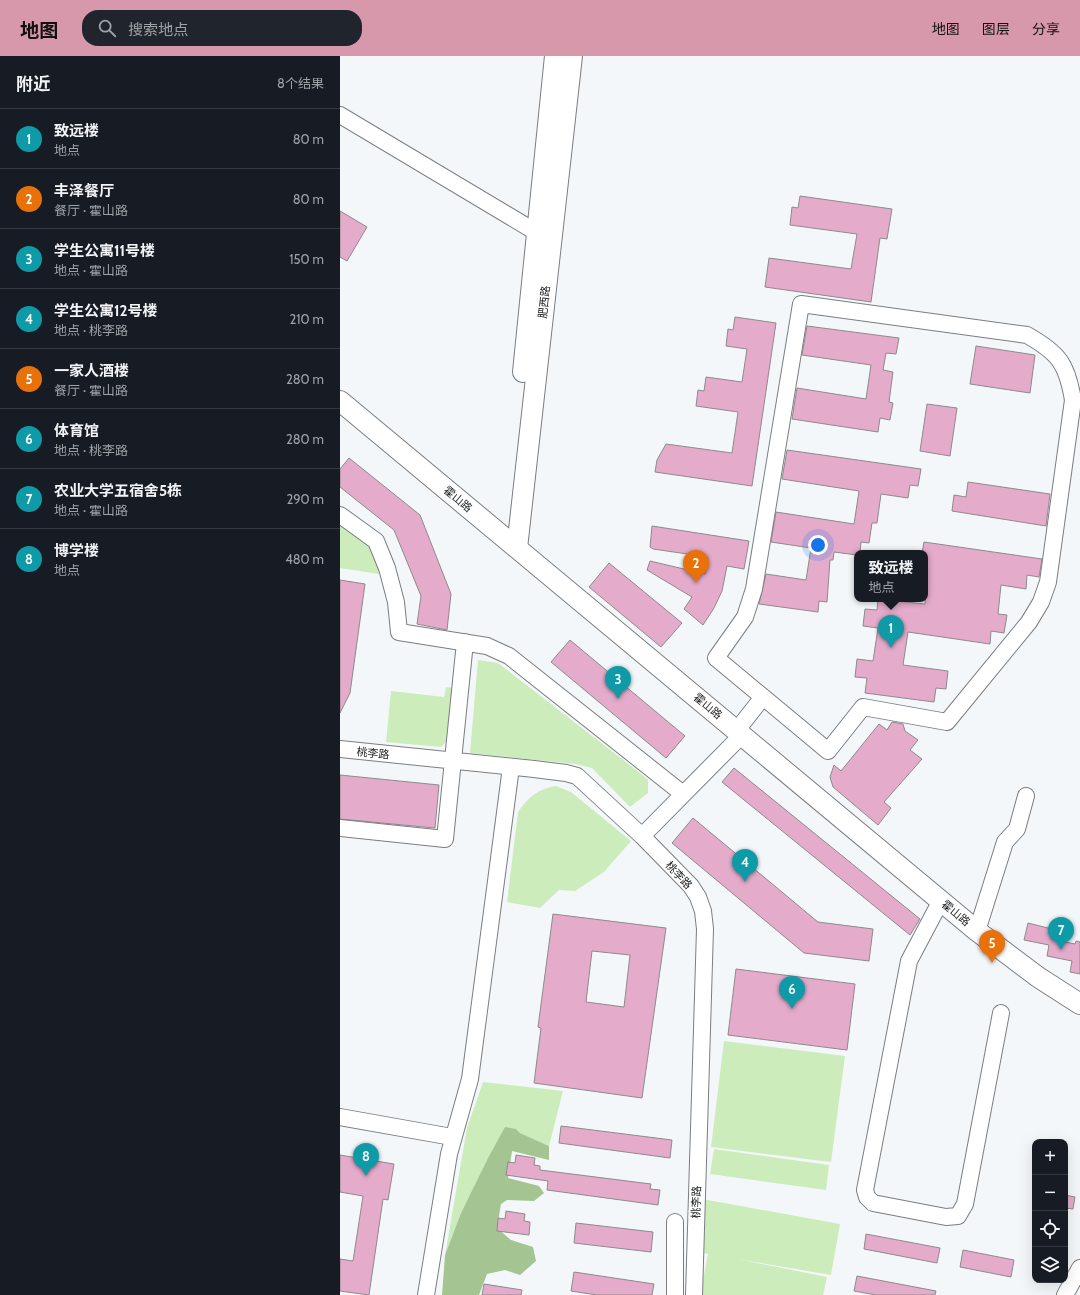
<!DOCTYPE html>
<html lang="zh">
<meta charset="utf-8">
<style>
body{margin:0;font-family:Cabin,"Noto Sans SC",sans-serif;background:#20242c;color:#f1f3f6}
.controls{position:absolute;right:12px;bottom:12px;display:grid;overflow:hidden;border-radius:8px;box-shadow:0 4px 16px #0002}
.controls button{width:36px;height:36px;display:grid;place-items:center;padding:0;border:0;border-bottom:1px solid #363941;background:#171b24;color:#f1f3f6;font:20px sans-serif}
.you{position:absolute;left:478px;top:489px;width:14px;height:14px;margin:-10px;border:3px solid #fff;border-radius:50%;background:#1a73e8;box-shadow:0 0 0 6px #1a73e833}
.badge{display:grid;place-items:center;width:26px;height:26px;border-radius:50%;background:#d898ac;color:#fff;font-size:13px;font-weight:700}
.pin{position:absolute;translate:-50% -33px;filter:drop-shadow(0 1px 2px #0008)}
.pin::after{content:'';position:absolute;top:21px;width:14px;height:12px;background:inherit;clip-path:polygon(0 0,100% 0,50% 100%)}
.popup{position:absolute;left:514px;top:494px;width:74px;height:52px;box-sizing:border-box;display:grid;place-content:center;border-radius:8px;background:#171b24;filter:drop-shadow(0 1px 3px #0005);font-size:13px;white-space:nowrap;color:#9ea1a6}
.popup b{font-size:15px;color:#f1f3f6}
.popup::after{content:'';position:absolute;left:50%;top:100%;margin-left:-8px;border:8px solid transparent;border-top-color:#171b24}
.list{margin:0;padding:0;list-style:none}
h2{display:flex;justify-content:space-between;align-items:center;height:52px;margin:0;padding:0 16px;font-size:17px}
h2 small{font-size:13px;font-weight:400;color:#9ea1a6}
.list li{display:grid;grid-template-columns:26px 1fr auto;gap:12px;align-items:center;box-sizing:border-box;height:60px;padding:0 16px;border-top:1px solid #363941}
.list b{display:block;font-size:15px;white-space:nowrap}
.list p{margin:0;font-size:13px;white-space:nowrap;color:#9ea1a6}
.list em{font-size:13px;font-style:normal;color:#9ea1a6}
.icon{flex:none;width:22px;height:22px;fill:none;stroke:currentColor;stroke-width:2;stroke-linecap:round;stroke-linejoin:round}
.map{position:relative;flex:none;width:740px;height:1239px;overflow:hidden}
header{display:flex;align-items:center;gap:24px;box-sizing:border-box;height:56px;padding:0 20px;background:#d898ac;color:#111}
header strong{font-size:19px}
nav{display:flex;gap:22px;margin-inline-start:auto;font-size:14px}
.search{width:280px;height:36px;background:#20242c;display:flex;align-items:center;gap:10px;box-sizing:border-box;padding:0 14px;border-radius:16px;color:#9ea1a6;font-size:15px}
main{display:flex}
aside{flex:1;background:#171b24}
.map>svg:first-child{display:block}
.green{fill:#cdecbb}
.forest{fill:#a4c492}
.building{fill:#e4abcb;stroke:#8e8a8c;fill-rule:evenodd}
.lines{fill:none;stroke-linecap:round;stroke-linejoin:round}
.minor-casing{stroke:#7a7e80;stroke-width:18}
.major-casing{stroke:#7a7e80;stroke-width:22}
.minor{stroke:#fff;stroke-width:16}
.major{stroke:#fff;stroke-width:20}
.labels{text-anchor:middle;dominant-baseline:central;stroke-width:3.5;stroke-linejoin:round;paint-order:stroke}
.street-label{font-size:11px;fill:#202223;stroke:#fff}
</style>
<header>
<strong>地图</strong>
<div class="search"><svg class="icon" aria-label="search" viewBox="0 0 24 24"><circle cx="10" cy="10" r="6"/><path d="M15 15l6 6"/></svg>搜索地点</div>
<nav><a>地图</a><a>图层</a><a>分享</a></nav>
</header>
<main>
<aside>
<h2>附近<small>8个结果</small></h2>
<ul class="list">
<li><span class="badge" style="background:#0f9aa8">1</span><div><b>致远楼</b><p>地点</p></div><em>80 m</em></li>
<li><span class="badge" style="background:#e8710a">2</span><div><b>丰泽餐厅</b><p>餐厅 · 霍山路</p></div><em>80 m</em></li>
<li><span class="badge" style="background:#0f9aa8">3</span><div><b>学生公寓11号楼</b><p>地点 · 霍山路</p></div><em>150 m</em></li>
<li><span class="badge" style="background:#0f9aa8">4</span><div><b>学生公寓12号楼</b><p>地点 · 桃李路</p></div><em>210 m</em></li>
<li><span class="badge" style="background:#e8710a">5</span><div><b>一家人酒楼</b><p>餐厅 · 霍山路</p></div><em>280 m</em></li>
<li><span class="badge" style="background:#0f9aa8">6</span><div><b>体育馆</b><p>地点 · 桃李路</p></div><em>280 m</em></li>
<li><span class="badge" style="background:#0f9aa8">7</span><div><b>农业大学五宿舍5栋</b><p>地点 · 霍山路</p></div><em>290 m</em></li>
<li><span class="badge" style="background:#0f9aa8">8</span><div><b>博学楼</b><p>地点</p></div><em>480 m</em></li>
</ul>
</aside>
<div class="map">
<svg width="740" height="1239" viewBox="0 0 740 1239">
<rect width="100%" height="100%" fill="#f3f7fa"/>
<path class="green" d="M0,462L23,477L40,507L39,518L0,512Z
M138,604L158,607L300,717L308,724V737L290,751L252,712L235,708L130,697Z
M106,631L114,632L106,686L101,691L46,686L51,635L104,641Z
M216,730L231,736L291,785L264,816L235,835L219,834L200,852L167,846L178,756C188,741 198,733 216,730Z
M384,985L505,1000L491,1106L371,1091Z
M143,1026L223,1035L209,1090L180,1077L176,1073L147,1104L121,1157L105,1199L127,1072Z
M374,1093L489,1109L486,1134L370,1118Z
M362,1143L500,1168L491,1219L397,1203L487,1221L483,1239H360L368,1198L353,1195Z"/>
<path class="forest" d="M165,1071L176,1073L180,1077L209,1090V1104L172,1095L168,1122L199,1130L204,1137L194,1145L167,1144L161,1148L157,1172L171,1184L193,1191L196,1205L180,1219L165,1214L147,1218L139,1239H102L105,1199L121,1157L147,1104Z"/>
<path class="building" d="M460,140L552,153L547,183L540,182L531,246L425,231L429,202L511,213L517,178L450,169L452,151L458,152Z
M0,155L27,171L7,205L0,201Z
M395,261L436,267L412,430L315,416L317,404L326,388L392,397L398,356L356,350L358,334L364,335L366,321L402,326L407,293L386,290L388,273L393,274Z
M467,270L559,282L556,298L546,297L543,314L553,316L549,346L553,347L550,364L540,362L538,376L452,363L457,332L526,343L531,309L462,299Z
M636,290L695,299L690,337L630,328Z
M587,348L617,352L610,400L580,395Z
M447,394L581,413L578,430L570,429L568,442L541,438L537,467H532L529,487L521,486L520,497H517V499L494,496L493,504H490L487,546L479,545L478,556L419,548L426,518L466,524L471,492L431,486L436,456L514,468L519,435L442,423Z
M9,402L80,459L111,538L107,574L77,568L81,540L54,474L0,431V413Z
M628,426L710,438L706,470L612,455L614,439L626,441Z
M312,470L409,485L404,513L387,510L382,535L374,552L363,569L344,553L352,541L307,514L310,505L365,518L368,501L313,493L310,491Z
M584,486L702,503L699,521L687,519L686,533L661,529L658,558L667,559L664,577L651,575L650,588L568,576L563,609L608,615L606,633L596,632L594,646L525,637L527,622L515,621L517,603L533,605L538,572L523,570L525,553L537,554L538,543L585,548V497H582Z
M269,507L342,567L321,591L249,531Z
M0,524L25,528L10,637L0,657Z
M230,584L345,680L326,702L211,606Z
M552,666L563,668L565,675L578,684L570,694L582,703L544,746L551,752L538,769L493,731L490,721L494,709L501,715L539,668L547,674Z
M394,712L580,863L570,879L382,726Z
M0,719L99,729L95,772L0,763Z
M353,762L478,866L533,873L529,905L464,897L332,787Z
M213,858L326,872L302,1042L194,1027L201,972L198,971ZM252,895L290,899L284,951L246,946Z
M688,867L712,873L711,883L735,888L736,885L740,886V918L730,916L732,905L707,900L709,889L684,884Z
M396,913L515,928L507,994L388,979Z
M221,1070L332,1084L330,1102L219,1087Z
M0,1099L54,1108L48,1144L43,1143L29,1239L0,1235V1203L13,1205L23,1140L0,1136Z
M176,1099L195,1102L194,1109L200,1110V1114L311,1128L310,1133L320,1134L318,1149L207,1134L208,1125L166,1119L168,1106L175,1107Z
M725,1139L735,1141L733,1153L725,1152Z
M166,1155L185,1158L184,1165L190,1166L189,1179L157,1175L158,1162L165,1163Z
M236,1167L313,1176L311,1196L234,1187Z
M526,1178L600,1192L597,1207L524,1193Z
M623,1194L674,1204L671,1221L620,1211Z
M234,1216L314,1228L312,1239H257L231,1235Z
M517,1220L596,1235L595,1239H536L514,1235Z
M144,1228L182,1234L181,1239H142Z"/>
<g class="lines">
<defs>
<path id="minor" d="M0,59L206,182
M0,459L36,485L47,512L56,546L59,576L147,590L169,600L343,738
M397,674L423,641L488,695L523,651L607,666L689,566L701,546L708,526L733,344C727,308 719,297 687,279L461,248L414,533L405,561L376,602L423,641
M0,693L194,713L226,717L237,720L302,780L351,830L358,841L363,855L365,873L354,1239
M0,772L105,783L125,586
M302,780L396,685
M597,852L569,905L525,1134L527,1141L533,1147L606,1161L618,1160L625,1148L661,957
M637,875L665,786L677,773L686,740
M0,1061L112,1081
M335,1166V1239
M86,1239L109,1098L130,1023L171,711
M725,1239L740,1212"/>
<path id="major" d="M183,316L215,0
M0,345L637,875L698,921L740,948
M177,492L232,0"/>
</defs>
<use href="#minor" class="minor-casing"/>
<use href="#major" class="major-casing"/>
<use href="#minor" class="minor"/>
<use href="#major" class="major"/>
</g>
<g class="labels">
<g class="street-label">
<text transform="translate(204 246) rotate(-84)">肥西路</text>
<text transform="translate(118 443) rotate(40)">霍山路</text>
<text transform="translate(368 650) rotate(40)">霍山路</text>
<text transform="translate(33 697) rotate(6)">桃李路</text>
<text transform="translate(339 819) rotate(47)">桃李路</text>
<text transform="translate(616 857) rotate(40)">霍山路</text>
<text transform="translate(356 1146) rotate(-88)">桃李路</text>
</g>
</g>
</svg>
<div class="controls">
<button>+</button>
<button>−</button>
<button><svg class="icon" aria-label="locate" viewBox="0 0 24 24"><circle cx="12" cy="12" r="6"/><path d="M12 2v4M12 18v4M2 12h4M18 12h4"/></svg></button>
<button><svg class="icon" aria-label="layers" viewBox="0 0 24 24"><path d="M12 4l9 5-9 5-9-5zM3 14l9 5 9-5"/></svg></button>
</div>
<div class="you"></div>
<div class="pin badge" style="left:551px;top:592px;background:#0f9aa8">1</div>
<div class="popup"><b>致远楼</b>地点</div>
<div class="pin badge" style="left:356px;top:527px;background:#e8710a">2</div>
<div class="pin badge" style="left:278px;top:643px;background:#0f9aa8">3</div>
<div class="pin badge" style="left:405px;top:826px;background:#0f9aa8">4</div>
<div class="pin badge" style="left:652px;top:907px;background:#e8710a">5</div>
<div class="pin badge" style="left:452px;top:953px;background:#0f9aa8">6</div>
<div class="pin badge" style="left:721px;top:894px;background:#0f9aa8">7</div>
<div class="pin badge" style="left:26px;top:1120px;background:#0f9aa8">8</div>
</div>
</main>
